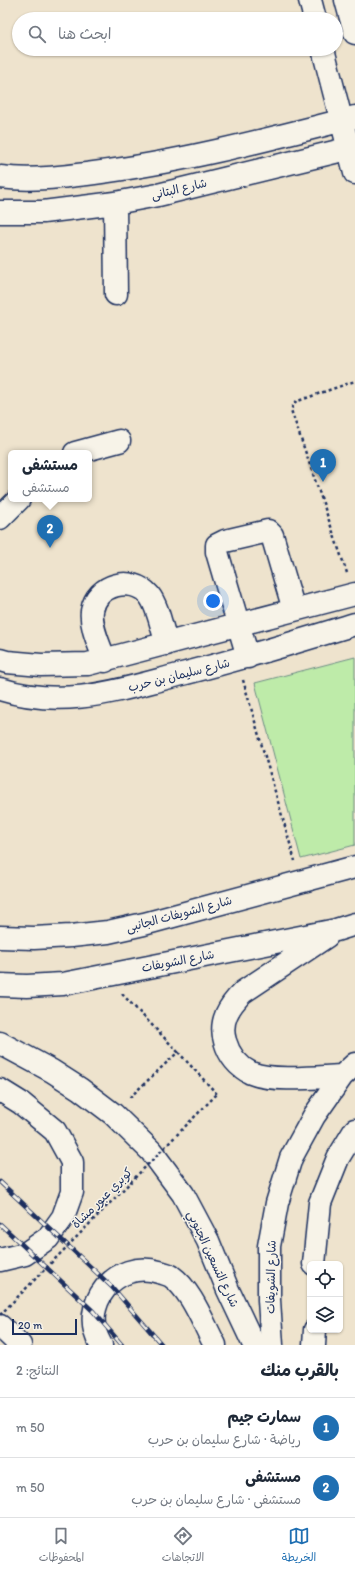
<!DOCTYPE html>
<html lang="ar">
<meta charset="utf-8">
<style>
body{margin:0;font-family:Itim,"Playpen Sans Arabic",sans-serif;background:#f2f2f3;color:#1f2937;direction:rtl}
.controls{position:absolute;right:12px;bottom:12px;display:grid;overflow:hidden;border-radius:6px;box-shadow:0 1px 3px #0004}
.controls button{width:36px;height:36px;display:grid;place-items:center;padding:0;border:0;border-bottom:1px solid #e0e1e3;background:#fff;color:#1f2937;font:20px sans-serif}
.scale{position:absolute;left:12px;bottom:10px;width:65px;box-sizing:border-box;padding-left:4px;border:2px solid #1b2f5e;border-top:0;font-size:11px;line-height:14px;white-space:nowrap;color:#1b2f5e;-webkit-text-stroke:3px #f7f3e8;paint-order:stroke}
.you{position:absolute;left:213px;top:601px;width:14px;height:14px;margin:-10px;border:3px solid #fff;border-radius:50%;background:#1a73e8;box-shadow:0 0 0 6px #1a73e833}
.badge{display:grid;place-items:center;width:26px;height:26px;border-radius:50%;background:#1f6fb2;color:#fff;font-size:13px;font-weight:700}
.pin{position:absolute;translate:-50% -33px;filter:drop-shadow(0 1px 2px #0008)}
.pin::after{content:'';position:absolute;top:21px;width:14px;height:12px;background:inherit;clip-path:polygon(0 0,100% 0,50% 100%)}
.popup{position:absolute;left:8px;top:450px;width:84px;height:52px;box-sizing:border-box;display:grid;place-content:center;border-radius:6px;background:#fff;filter:drop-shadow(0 1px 3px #0005);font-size:13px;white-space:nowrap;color:#747a83}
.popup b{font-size:15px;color:#1f2937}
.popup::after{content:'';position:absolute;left:50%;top:100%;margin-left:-8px;border:8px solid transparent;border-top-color:#fff}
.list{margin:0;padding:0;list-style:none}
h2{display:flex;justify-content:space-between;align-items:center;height:52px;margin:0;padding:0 16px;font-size:17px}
h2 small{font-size:13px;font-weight:400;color:#747a83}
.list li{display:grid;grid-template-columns:26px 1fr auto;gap:12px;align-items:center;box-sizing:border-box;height:60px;padding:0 16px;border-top:1px solid #e0e1e3}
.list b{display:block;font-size:15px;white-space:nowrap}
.list p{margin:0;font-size:13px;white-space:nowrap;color:#747a83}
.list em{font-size:13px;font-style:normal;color:#747a83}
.icon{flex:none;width:22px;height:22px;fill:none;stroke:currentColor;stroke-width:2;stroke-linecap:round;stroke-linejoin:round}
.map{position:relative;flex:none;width:355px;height:1345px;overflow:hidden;direction:ltr}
.search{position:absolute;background:#fff;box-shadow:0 1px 3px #0004;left:12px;right:12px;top:12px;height:44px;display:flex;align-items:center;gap:10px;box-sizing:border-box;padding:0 14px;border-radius:22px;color:#747a83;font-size:15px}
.sheet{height:172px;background:#fff}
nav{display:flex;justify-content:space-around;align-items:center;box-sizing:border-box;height:56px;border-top:1px solid #e0e1e3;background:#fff;font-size:11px;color:#747a83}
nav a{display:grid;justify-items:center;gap:2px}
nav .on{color:#1f6fb2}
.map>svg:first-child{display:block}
.green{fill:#beeba9;stroke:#6c8d84}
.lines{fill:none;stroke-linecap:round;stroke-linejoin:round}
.minor-casing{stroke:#1b2f5e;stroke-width:25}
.major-casing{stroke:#1b2f5e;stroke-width:25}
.highway-casing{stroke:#1b2f5e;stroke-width:25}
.path{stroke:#1b2f5e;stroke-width:2.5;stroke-dasharray:3 3;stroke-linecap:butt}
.minor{stroke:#f7f3e8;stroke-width:22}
.major{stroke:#f7f3e8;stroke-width:22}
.highway{stroke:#f7f3e8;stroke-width:22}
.rail-casing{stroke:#1b2f5e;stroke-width:4.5}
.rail{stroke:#f7f3e8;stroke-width:3;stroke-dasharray:9;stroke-linecap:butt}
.path-bridge{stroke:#1b2f5e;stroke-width:2.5;stroke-dasharray:3 3;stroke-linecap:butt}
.labels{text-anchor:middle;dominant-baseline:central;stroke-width:3;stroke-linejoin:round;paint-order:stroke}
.street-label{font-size:12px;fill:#1b2f5e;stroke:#f7f3e8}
</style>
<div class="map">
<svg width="355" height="1345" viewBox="0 0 355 1345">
<rect width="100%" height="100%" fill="#eee3cd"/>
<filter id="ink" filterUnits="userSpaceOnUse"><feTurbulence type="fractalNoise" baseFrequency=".025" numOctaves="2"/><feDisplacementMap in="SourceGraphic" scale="8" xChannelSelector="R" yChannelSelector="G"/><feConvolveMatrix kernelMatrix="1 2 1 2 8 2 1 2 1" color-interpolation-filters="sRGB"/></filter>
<g filter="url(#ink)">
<path class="green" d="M355,657V845L301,859L255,683Z"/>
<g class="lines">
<defs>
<path id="minor" d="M310,0L315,19
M346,0L355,33
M323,49L355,173
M0,177C31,181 63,177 94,173C182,162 269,139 355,117
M115,203L116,294
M0,212H43L115,203L158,195L355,147
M75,453L119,441
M0,518L19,499
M248,657L217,552V545L225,541L268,531L272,535L294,610
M0,660L7,662L41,665L88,664L355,594
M105,661C100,646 90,627 92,611C96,584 132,575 149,595C158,606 162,630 167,644
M0,689C64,709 116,691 178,675C238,660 296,642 355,624
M0,937L34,938L71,936L108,932L144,924L355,867
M314,1264L320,1203L338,1158L355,1130
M314,1345L315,1330"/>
<path id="major" d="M327,936L243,992C229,1006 219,1021 225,1041C229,1055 237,1066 251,1073C272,1082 319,1077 342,1076
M0,985L27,986L63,984L336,930L355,924
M272,1345L269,1300V1246L277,1203L291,1158L314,1116L342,1076L355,1064"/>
<path id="highway" d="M0,1043L52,1071L80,1089L113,1114L151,1151L183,1194L208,1241L228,1290L254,1345
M0,1090L21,1103L55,1131L72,1162V1192L63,1217L48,1238L25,1254L0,1260
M0,1326L20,1345
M101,1345C77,1306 116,1258 159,1272C163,1273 167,1274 171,1276C192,1291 203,1323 215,1345"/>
</defs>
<use href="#minor" class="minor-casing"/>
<use href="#major" class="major-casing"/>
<use href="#highway" class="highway-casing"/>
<path class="path" d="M347,573L291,410L295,402L355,381
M243,680L295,861
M122,994L178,1052L128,1099
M178,1052L217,1094"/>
<use href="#minor" class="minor"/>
<use href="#major" class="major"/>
<use href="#highway" class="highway"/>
<defs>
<path id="rail" d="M0,1182L112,1287L162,1345
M0,1224L93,1311L122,1345"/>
</defs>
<use href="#rail" class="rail-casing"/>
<use href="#rail" class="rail"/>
<path class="path-bridge" d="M0,1315L217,1094"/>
</g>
</g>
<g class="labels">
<g class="street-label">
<text transform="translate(179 189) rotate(-13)">شارع البتانى</text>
<text transform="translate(179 675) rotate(-14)">شارع سليمان بن حرب</text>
<text transform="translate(179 914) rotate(-15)">شارع الشويفات الجانبى</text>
<text transform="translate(178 961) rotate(-11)">شارع الشويفات</text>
<text transform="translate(102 1198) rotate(-45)">كوبري عبور مشاة</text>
<text transform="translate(213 1259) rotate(65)">شارع التسعين الجنوبي</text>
<text transform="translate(271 1277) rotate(-89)">شارع الشويفات</text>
</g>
</g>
</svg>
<div class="controls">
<button><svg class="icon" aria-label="locate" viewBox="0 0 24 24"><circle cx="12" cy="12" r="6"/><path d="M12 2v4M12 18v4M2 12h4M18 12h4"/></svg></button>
<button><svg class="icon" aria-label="layers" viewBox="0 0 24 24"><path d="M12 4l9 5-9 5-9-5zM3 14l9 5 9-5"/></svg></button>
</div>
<div class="scale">20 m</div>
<div class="you"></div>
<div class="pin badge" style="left:323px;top:482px">1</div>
<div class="pin badge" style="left:50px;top:548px">2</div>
<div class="popup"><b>مستشفى</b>مستشفى</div>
<div class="search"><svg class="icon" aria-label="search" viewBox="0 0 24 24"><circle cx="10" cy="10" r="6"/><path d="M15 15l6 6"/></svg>ابحث هنا</div>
</div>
<section class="sheet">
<h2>بالقرب منك<small>النتائج: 2</small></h2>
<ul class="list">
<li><span class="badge">1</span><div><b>سمارت جيم</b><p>رياضة · شارع سليمان بن حرب</p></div><em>50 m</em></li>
<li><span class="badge">2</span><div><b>مستشفى</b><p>مستشفى · شارع سليمان بن حرب</p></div><em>50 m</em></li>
</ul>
</section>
<nav>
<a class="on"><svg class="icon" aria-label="map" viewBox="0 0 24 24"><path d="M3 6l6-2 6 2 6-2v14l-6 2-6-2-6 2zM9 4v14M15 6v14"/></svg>الخريطة</a>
<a><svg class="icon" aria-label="directions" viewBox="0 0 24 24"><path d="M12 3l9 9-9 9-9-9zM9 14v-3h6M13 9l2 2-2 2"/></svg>الاتجاهات</a>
<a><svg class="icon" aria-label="saved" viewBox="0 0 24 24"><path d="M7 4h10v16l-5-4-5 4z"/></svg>المحفوظات</a>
</nav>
